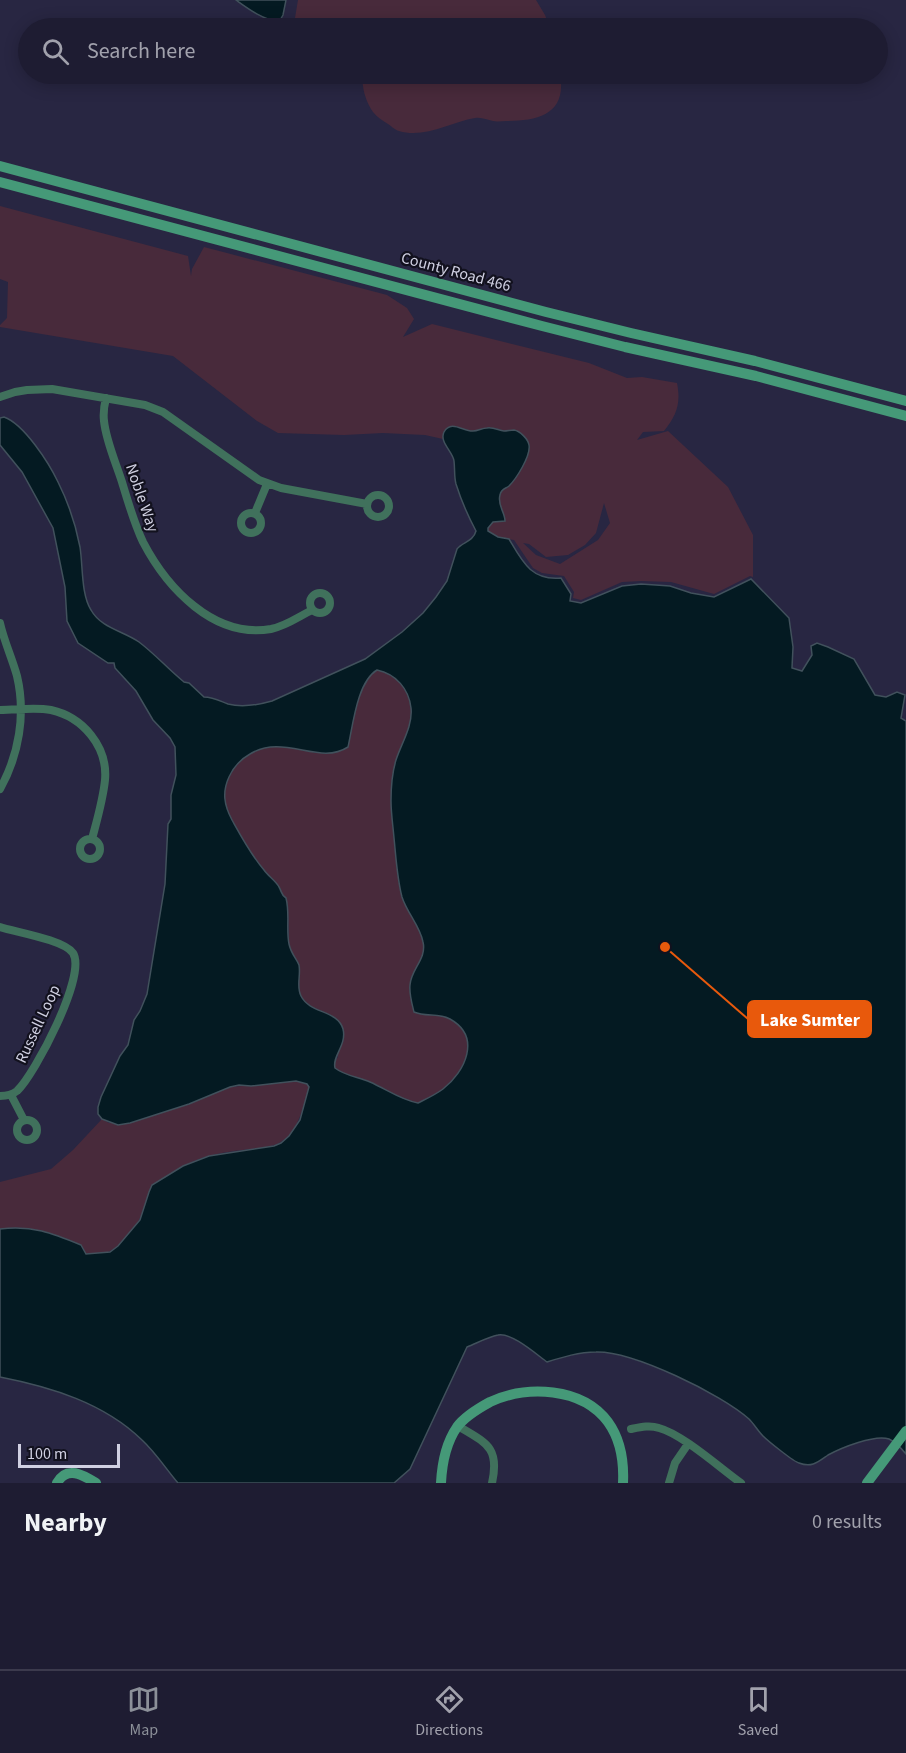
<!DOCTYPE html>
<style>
body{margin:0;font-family:"Source Sans 3",sans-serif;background:#2b293e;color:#f1f3f6}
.scale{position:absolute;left:18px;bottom:15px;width:102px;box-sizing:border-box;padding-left:6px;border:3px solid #d0d0e2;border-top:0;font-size:16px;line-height:21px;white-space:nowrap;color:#d0d0e2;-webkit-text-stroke:4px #12111e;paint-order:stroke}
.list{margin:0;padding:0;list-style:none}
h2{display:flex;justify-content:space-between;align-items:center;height:78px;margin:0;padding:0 24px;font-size:26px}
h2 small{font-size:20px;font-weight:400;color:#a1a1ac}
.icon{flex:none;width:33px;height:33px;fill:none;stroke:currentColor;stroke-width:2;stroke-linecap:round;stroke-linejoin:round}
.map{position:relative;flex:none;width:906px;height:1483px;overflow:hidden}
.search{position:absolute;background:#1e1c32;box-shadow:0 3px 15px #0003;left:18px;right:18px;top:18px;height:66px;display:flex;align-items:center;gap:15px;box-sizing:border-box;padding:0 21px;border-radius:33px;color:#a1a1ac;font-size:22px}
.sheet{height:186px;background:#1e1c32}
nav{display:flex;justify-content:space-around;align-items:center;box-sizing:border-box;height:84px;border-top:2px solid #3c3a4d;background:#1e1c32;font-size:16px;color:#a1a1ac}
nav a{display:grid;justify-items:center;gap:3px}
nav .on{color:#8c9099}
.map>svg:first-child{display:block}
.green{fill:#482a3b;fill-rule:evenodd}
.water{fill:#041a22;stroke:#41515c;stroke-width:1.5;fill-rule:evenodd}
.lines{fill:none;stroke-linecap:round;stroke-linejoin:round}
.street{stroke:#40715c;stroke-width:8}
.secondary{stroke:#459978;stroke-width:10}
.labels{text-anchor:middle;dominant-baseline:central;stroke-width:4.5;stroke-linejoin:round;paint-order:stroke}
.street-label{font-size:16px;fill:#d0d0e2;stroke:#12111e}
.leader{fill:none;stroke:#e8590c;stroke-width:2}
.callout-dot{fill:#e8590c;stroke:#12111e;stroke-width:2}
.callout{fill:#e8590c;stroke:#e8590c;stroke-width:2}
.callout-label{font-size:18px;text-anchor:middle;font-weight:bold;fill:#fff}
</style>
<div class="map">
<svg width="906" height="1483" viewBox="0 0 906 1483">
<rect width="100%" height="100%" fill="#282642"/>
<path class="green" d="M298,0H536L545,15L550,28H292L294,24Z
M363,74H560C567,113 540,121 507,121C502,121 497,122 493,121C487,120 482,117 475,118C451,122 424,139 399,131C395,130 391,126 388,124C382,120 377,117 373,112C366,102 361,87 363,74Z
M0,206L188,256L191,276L192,269L204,247L387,295L407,308L414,319L403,337L432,324L589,363L627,378L642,377L677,383C681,403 677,415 664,431L643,432L637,440L668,431L728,487L753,535V577L750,576L714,594L671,582L641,581L622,582L581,600L573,598L574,592L564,576L542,573L533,568L514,540L498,537L488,531V528L493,522L505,521C504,512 496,504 500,493C502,489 507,487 510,484C524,469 527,459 527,440C514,427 516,434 501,430C497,429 493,427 487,428C483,428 478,431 473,431C462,432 445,417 443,439L425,435L383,433L344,435L278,433L257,421L173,356L0,327V325L7,318L8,282L0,279ZM604,503L610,523L598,540L560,564L536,555L523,543L529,544L546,557L568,555L585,545L596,533Z
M377,670C396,674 409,689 411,708C413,726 401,744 396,760C392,773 391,788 391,801C391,813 393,826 394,838C396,857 397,878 402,897C407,913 420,926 423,942C427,958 412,969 410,985C409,994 412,1003 414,1012C425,1017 439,1013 450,1019C482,1037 465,1072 443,1089C435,1095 426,1099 418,1103C401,1100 386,1089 370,1082C359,1077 345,1076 335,1068L334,1062L338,1057L321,1012L305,1003L300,995L298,985L297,961L291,953L289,942L288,906L279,887L265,873L248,849L227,811L224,799L225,786L234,768L243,758L256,750L269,746H285L300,749L348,747C353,725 357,682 377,670Z
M296,1081L307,1084L309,1087C290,1165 271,1140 209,1156C191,1160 176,1171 160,1180C147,1188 148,1198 143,1211C139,1224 121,1247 108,1252C102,1254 92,1254 86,1254L84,1253V1249C52,1235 36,1224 0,1229V1182L51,1169L73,1150L102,1119L109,1123H130L189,1104L230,1087Z"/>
<path class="water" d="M236,0H286L283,15L279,22C262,19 250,10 236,0Z
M4,417C24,424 49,463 58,482C68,502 76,526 80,547C83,566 81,594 91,610C101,628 123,631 139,642C155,654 168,669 184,682L189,683L204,697C213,697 220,701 228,704C243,708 258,705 272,701L365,659L402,632L423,613L436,597L447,581L457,549C462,542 473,542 476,531C468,516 461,500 456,484C454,477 455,469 454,461C453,452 439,442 444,432C451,419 464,432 473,431C478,431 482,428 487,428C493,427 498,430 504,431C507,431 511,430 514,430C520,431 528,439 529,445C531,456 516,479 509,486C505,489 501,489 500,495C497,505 505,512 505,521L493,522L488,528V531L498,537L509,539C522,561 531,581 561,578L571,594L570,601L581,603L622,586L641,584L670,586L691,593L714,597L751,579L789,618L793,647L792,668L802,671L812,655L811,646L817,643L828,647L854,659L875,695L886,697L897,692L905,695L901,718L906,721V1454C901,1448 896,1442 889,1439C875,1434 841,1448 828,1455C818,1462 812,1468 799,1463C794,1462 768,1441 763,1436C758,1431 754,1424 749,1419C721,1394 633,1351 596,1352C579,1352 563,1357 547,1362C536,1354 511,1332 498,1335C488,1337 477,1343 467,1347L410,1469L394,1483H178C166,1469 156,1453 142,1440C104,1403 51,1387 0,1377V1229C32,1225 52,1233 81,1245L86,1254L110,1252L118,1246L140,1220L149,1192L152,1185L183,1166L209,1156L274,1146L281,1143L289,1136L300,1120L309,1087L307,1084L296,1081L251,1086L239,1085L230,1087L189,1104L130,1123L118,1125L102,1119L98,1114V1107L101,1097L120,1056L128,1045L134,1020L140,1011L147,994L165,884L168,824L171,819V795L176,775L175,747L170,738L153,720L136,691L115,668L114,663H108L78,643L67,621L65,587L53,528L22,472L0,445V418ZM377,670C396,674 409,689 411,708C413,726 401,744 396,760C392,773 391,788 391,801C391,813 393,826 394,838C396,857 397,878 402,897C407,913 420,926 423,942C427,959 411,969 410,985C409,994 412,1004 414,1012C425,1017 439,1013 450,1019C482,1037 465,1072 443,1089C435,1095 426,1099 418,1103C401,1100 386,1089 370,1082C359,1077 345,1076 335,1068C332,1056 347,1045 343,1029C338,1010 310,1014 301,996C296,986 301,976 299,965C297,959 291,954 289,944C286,929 290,913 286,898C281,895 282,892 279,887C276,881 268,876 264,870C251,855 242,838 232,820C224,805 222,792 229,777C234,766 241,759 250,754C284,733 319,766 348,747C353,725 357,682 377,670Z"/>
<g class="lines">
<path class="street" d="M0,397L15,392L27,390L52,389L145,405L163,412L259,480L281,488L367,504
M106,398C104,406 103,413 104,421C106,441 116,463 122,482C128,502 134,523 143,542C167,588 214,639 271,629C286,626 298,617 312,610
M367 506a11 11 0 1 1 22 0a11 11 0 1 1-22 0Z
M241 523a10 10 0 1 1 20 0a10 10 0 1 1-20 0Z
M255,513L267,484
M310 603a10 10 0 1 1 20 0a10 10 0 1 1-20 0Z
M0,623C4,641 12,658 17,676C26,714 19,755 0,789
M0,710C17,710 34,707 51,710C83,717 108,747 105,780C103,800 97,820 92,839
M80 849a10 10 0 1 1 20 0a10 10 0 1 1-20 0Z
M0,927C16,932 64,940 73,953C87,975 35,1074 17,1091C12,1095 6,1096 0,1096
M11,1095L24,1120
M17 1130a10 10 0 1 1 20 0a10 10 0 1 1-20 0Z
M458,1426C486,1443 500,1447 492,1483
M631,1429C641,1427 650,1425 659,1428C682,1434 720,1468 741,1483
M669,1483L675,1463L688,1444"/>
<path class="secondary" d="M0,166L546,312L631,333L755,361L906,401
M0,182L542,326L625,347L756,376L906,416
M57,1483C67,1465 83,1475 96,1483
M441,1483C442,1463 446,1443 457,1427C465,1416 479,1408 490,1402C527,1385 582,1387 608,1422C621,1440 624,1462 623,1483
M867,1483L906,1431"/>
</g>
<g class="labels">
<g class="street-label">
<text transform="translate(456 272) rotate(15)">County Road 466</text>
<text transform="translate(142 498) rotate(71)">Noble Way</text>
<text transform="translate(38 1024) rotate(-65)">Russell Loop</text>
</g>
</g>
<path class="leader" d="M665 947L748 1019"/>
<circle class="callout-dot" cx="665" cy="947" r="6"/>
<rect class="callout" x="748" y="1001" width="123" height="36" rx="6"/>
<g class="callout-label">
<text x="810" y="1026">Lake Sumter</text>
</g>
</svg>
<div class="scale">100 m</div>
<div class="search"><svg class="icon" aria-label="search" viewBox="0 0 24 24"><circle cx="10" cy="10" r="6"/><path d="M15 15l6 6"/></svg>Search here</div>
</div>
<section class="sheet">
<h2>Nearby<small>0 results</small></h2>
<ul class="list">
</ul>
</section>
<nav>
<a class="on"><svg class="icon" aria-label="map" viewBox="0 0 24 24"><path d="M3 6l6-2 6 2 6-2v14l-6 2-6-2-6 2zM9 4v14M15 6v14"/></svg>Map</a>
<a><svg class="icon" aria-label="directions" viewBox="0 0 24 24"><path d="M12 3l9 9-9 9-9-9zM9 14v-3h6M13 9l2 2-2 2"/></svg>Directions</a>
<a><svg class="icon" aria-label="saved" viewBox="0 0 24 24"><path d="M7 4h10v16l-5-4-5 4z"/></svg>Saved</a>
</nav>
